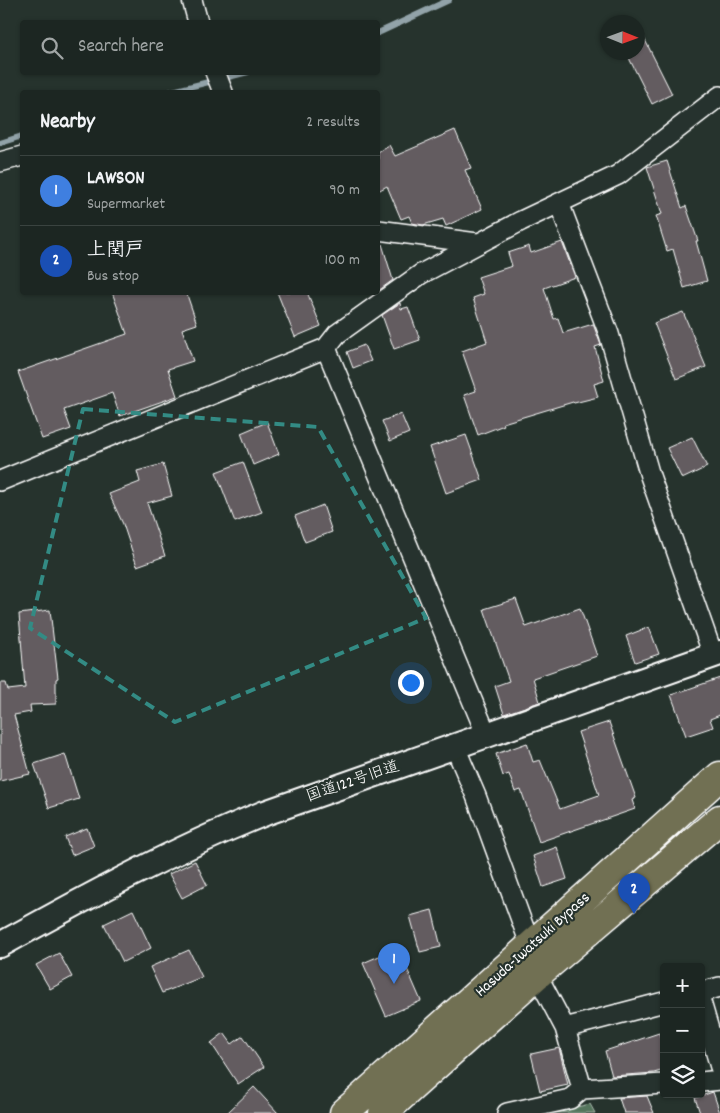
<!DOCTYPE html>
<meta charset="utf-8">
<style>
body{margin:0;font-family:Dekko,"Klee One",sans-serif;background:#252e2a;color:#f1f3f6}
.controls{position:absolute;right:15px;bottom:15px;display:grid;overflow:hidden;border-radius:5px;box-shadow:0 1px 4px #0004}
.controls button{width:45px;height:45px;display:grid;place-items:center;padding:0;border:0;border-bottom:1px solid #3a4340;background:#1c2622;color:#f1f3f6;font:25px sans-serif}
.compass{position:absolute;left:600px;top:15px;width:45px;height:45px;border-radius:50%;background:#1c2622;box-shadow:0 1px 4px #0004;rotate:91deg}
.you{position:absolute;left:410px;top:682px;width:18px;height:18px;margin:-12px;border:4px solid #fff;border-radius:50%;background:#1a73e8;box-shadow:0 0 0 8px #1a73e833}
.badge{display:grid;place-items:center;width:32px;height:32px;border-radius:50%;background:#ff9aa2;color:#fff;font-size:16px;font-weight:700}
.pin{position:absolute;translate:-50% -41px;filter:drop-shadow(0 1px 2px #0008)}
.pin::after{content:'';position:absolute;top:26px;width:18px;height:15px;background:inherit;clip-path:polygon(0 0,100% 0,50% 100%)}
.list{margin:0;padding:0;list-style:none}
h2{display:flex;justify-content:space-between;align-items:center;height:65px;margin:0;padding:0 20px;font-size:21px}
h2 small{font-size:16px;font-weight:400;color:#a0a5a5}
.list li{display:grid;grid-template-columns:32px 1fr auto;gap:15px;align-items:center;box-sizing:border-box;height:70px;padding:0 20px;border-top:1px solid #3a4340}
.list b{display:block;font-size:19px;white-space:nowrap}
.list p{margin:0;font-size:16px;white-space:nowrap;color:#a0a5a5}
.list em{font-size:16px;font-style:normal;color:#a0a5a5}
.icon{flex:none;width:28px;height:28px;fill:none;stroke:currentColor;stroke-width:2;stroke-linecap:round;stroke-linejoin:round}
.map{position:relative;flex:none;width:720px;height:1113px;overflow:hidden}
.search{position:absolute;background:#1c2622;box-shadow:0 1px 4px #0004;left:20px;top:20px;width:360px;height:55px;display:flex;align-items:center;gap:12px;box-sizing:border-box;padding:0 18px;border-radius:5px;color:#a0a5a5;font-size:19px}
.panel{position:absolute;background:#1c2622;box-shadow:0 1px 4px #0004;left:20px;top:90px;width:360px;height:205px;border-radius:5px}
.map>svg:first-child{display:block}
.green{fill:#55745d;stroke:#aabaae}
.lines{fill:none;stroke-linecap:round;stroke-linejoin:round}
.stream{stroke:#92a3a9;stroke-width:6}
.building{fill:#645b60;stroke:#fff}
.minor-casing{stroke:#fff;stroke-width:22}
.tertiary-casing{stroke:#fff;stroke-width:28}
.trunk-casing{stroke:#fff;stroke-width:31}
.minor{stroke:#26332d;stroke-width:19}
.tertiary{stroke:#26332d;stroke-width:24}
.trunk{stroke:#716f52;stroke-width:28}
.marked{fill:none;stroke:#338b84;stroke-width:4;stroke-dasharray:10 6;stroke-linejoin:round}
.labels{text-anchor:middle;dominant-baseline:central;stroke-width:4.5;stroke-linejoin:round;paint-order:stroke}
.street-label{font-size:16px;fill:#fff;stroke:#26332d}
</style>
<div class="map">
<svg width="720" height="1113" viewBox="0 0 720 1113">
<rect width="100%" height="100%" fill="#26332d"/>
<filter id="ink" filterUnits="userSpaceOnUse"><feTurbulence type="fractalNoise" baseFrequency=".02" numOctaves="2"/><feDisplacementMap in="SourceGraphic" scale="10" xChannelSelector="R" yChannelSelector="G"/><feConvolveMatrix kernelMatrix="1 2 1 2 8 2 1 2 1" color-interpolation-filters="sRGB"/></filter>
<g filter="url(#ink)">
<path class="green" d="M590,1104L595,1113H550Z"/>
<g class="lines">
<path class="stream" d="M378,33L449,0
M169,92L248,72
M0,143L22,136"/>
</g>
<path class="building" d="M638,26L672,94L652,104L626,52H638Z
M455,130L471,168L465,170L482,209L446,226L443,219L423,225L412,223L409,216L401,219L387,186L378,191V152L389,145L395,156Z
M667,161L682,208L686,206L698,241H696L707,281L684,288L673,249L667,251L656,216L662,214L647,167Z
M562,242L575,277L544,288L554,319L558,318L563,333L593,324L601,345L595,347L604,381L594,384L598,397L574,403L573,402L503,423L504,425L478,435L464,395L476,391L462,351L487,342L473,298L484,294L478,277L512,266L508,253L529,246L531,253Z
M382,244L393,280L378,291V245Z
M112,292H186L197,324L182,329L193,361L168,369L177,396L120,416L112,393L64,410L71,429L42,439L18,372L127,334Z
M277,292H307L321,326L295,337Z
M400,303L401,309L408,307L420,340L394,349L382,315Z
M683,312L706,367L676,379L654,323Z
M364,345L371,361L353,368L347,352Z
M401,414L409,433L390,441L382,421Z
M267,422L279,454L253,465L241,433Z
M466,435L482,480L446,493L430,447Z
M692,437L707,467L682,479L667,448Z
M243,462L262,512L235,522L216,472Z
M163,464L172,496L147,503L165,556L137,566L123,524L109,494L140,482L137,471Z
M323,505L332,532L305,542L295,516Z
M516,599L526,627L580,608L597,656L533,678L540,702L504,714L495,686L509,681L484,609Z
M50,610L58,678L56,679V704L30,705L31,712L14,715L30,774L0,781V683H6L8,690L25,688L19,614Z
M649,627L659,654L635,662L626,636Z
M720,678V715L710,719L713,727L686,736L671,695Z
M609,722L636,798L632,800L635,809L539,842L521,790L515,792L509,774L503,776L496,754L527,743L533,762L540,760L560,809L599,795L578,732Z
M65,754L79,799L49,808L34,764Z
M87,828L94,846L72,855L65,837Z
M557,847L567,879L543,887L533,856Z
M195,861L207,885L182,898L169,874Z
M133,910L151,948L123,962L104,924Z
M432,910L441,947L420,952L410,916Z
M398,948L421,1001L386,1016L363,963Z
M189,950L202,977L162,993L150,967Z
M59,953L72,977L50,989L36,965Z
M224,1033L232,1044L243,1036L264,1067L238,1084L211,1043Z
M659,1033L664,1048V1070L654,1073L612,1076L605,1051Z
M559,1048L568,1085L540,1091L531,1054Z
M254,1087L278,1113H227Z
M713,1092L720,1113H700L695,1098Z
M647,1096L654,1113H624L619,1098Z"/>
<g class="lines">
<defs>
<path id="minor" d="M192,0L198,22
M215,72L223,92
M0,162L22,156
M559,203L609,334L650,476L713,655
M378,230L477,243
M326,348L487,736
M0,481L326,348L337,334L421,274L521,221L618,175L720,96
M455,747L476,796L531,947
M701,992L720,987
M701,1002L720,1067
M565,1028L664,1002
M701,1082L720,1080
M582,1089L664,1084
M507,1113L570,1099L582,1089L565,1028L537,975"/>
<path id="tertiary" d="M0,945C87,897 173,850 265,813L720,653"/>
<path id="trunk" d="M344,1113L720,776
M383,1113L537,975L720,819"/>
</defs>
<use href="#minor" class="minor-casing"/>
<use href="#tertiary" class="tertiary-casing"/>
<use href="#trunk" class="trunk-casing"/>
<use href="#minor" class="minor"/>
<use href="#tertiary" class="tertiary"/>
<use href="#trunk" class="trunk"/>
</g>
</g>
<path class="marked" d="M83,409L318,427L426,618L175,722L30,628Z"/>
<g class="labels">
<g class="street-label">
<text transform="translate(353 782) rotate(-19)">国道122号旧道</text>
<text transform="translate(533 945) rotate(-42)">Hasuda-Iwatsuki Bypass</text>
</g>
</g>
</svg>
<div class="controls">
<button>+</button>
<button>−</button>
<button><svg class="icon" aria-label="layers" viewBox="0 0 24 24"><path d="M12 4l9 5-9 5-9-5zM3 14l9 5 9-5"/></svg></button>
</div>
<svg class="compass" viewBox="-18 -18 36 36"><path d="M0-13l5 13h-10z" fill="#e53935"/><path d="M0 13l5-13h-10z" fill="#a0a5a5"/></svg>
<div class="you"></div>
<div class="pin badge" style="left:394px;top:984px;background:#3f7fe0">1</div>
<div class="pin badge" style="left:634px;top:914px;background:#1a4fb4">2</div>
<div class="search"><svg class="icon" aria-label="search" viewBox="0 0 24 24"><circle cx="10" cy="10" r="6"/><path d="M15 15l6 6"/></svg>Search here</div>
<section class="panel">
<h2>Nearby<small>2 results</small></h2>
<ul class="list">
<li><span class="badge" style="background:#3f7fe0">1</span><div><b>LAWSON</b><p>Supermarket</p></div><em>90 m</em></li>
<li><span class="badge" style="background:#1a4fb4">2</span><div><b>上閏戸</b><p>Bus stop</p></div><em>100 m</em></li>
</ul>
</section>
</div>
